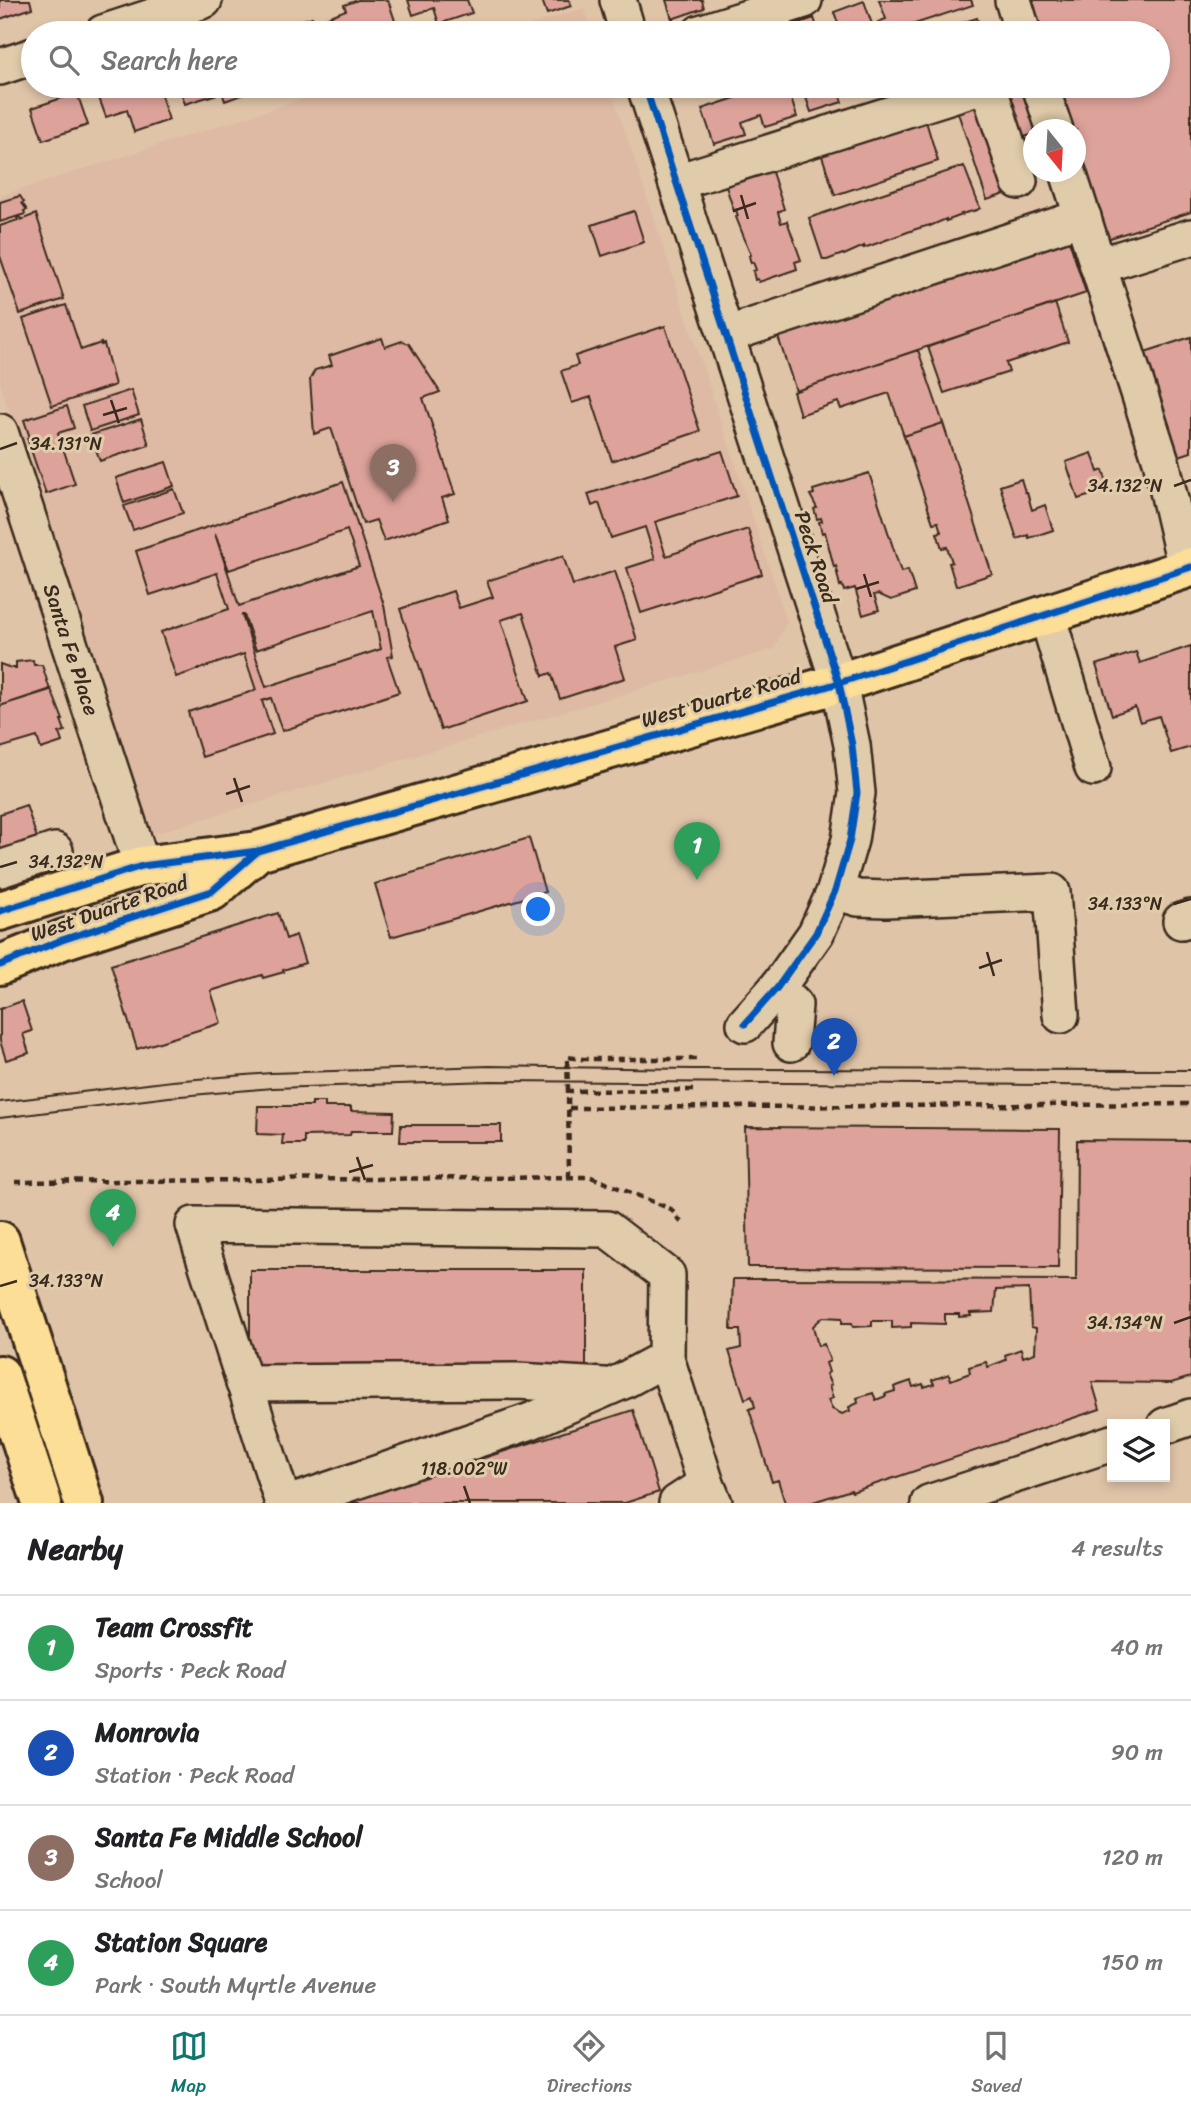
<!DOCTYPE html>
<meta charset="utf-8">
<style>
body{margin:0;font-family:Sriracha,sans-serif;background:#f2f2f2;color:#202124}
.controls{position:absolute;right:21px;bottom:21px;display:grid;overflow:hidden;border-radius:0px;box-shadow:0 4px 10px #0003}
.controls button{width:63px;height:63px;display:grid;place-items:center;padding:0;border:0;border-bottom:2px solid #e0e0e0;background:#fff;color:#202124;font:35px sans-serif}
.compass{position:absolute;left:1023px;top:119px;width:63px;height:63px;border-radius:50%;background:#fff;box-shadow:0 4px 10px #0003;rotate:162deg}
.you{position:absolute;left:539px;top:910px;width:24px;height:24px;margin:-18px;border:5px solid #fff;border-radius:50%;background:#1a73e8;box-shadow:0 0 0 10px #1a73e833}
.badge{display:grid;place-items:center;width:46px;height:46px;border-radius:50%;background:#0f766e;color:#fff;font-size:23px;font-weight:700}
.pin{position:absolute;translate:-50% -58px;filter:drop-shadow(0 2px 4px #0008)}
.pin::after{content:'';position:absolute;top:37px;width:24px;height:21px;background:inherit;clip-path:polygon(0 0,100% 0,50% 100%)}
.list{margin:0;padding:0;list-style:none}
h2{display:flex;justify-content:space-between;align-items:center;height:91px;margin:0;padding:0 28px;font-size:30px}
h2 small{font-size:23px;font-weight:400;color:#757577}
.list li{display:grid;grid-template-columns:46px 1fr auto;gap:21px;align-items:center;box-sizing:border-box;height:105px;padding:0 28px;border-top:2px solid #e0e0e0}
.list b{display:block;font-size:26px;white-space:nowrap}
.list p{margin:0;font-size:23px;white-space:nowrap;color:#757577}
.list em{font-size:23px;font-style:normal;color:#757577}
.icon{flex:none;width:38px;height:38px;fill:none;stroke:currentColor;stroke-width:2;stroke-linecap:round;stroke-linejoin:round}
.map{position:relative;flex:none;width:1191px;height:1503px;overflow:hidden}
.search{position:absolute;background:#fff;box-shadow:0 4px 10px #0003;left:21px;right:21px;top:21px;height:77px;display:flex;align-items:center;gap:18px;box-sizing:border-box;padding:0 24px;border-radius:38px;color:#757577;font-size:26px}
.sheet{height:511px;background:#fff}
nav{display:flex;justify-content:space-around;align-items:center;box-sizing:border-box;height:98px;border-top:2px solid #e0e0e0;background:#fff;font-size:19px;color:#757577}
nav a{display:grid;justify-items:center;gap:4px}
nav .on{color:#0f766e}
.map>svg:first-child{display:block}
.built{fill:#debaa4}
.building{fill:#dda39b;stroke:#3b2a1e;stroke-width:2;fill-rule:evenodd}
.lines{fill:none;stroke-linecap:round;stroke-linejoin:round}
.minor-casing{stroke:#3b2a1e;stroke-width:40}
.major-casing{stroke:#3b2a1e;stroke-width:44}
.path{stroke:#3b2a1e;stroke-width:4.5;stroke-dasharray:7 5;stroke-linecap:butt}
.minor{stroke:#e0ccab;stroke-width:35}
.major{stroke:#fcde96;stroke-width:38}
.tram{stroke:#3b2a1e;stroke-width:2}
.cycleway-casing{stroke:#e0ccab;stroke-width:11}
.cycleway{stroke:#0057b8;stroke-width:7}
.ticks{fill:none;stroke:#3b2a1e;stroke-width:2.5}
.labels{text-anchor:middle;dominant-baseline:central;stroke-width:6;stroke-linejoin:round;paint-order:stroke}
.street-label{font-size:21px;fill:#3b2a1e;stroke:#e0ccab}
.ticks-label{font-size:18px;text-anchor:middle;fill:#3b2a1e;stroke:#e0ccab;stroke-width:6;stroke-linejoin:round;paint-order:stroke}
</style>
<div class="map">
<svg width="1191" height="1503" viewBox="0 0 1191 1503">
<rect width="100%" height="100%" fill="#dfc4a8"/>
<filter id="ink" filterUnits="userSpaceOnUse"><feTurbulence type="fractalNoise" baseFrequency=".0143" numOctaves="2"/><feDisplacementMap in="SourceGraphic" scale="14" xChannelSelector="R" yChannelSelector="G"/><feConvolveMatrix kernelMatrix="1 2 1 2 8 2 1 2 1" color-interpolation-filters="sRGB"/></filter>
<g filter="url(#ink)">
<path class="built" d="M584,8L593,33H505Z
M343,86H610L787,621L774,649L143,837L0,383V196Z"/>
<path class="building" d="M0,0H30L32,8L0,19Z
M358,0H388L395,21L362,33H330L325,18L346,10L344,5Z
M408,0H467L472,13L439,24L434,8L413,15Z
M542,0H569L571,6L547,14Z
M666,0H702L704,8L672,19Z
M879,0H971L973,5L887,33H882L878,22L886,19Z
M1025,0H1191V212L1104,240L1076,154V130H1067L1053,86H1158V33H1036Z
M864,1L875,33H784L782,29L814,18L818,30L838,23L834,12Z
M312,17L317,33H262Z
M977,18L982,33H930Z
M115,86H158L169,120L134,132L127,110L106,117L97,92Z
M179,86H214L217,94L185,104Z
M220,86H245L247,93L225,101Z
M694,86H728L697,96Z
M771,86H787L797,117L765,127L761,115L742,122L746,134L714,144L702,109Z
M802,86H852L838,90L842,102L811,112Z
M858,86H890L861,95Z
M1014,86H1025L1039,130H1034V134L1018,139L1002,90Z
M77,93L88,125L43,140L32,108Z
M976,97L1008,193L987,200L955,104Z
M925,118L938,161L835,195L821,153Z
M964,166L980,208L977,210L961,214L962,215L946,221V219L930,226V225L916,229L864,248V246L844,255L843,254L827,260H823L809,218Z
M771,169L784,209L778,212L781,223L787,221L801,260L795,262L797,269L759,282L758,279L755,280L753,271L756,270L753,262L751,263L749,256L751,255L736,217L738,216L736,210L734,211L723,177Z
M20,196L24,202L22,203L27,210L24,211L25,214L0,222V202Z
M634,211L644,242L602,256L592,225Z
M36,214L64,299L20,314L0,256V226L18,220L17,218L20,217L21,220Z
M1068,237L1086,293L796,391L777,334Z
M1055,303L1068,342L1006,363L1009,372L944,393L928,347Z
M66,305L81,350L101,343V345L104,344L115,385L52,406L23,319Z
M665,326L700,431L612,461L591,397L572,403L561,371L578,365L575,356Z
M1191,337V452L1176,457L1142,353Z
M382,338L385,347L402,341L409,344L440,392L423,398L455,494L442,498L449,519L384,541L376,520L363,524L331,428L314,434L310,379L315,370L332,365L329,356Z
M918,350L943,423L904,436L889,393L841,409L838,402L800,415L793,392Z
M131,390L139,415L90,431L82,406Z
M67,406L74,428L58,433L75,484L46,494L27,438H30L24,420Z
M141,419L149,445L100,461L91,435Z
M943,423L992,574L956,586L949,563L952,562L947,547L942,548L937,533L941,532L938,522L933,523L904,436Z
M722,451L737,496L655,522L666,556L748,529L762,574L641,613L627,568L655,559L645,527L611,538L599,503L592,506L588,494Z
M1092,453L1098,472L1103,470L1107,483L1103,484L1105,491L1078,499L1066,462Z
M166,462L174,486L124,503L116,478Z
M869,473L901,572L908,570L915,592L891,600L878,594L874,595L879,610L863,615L855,588L844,591L842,585L840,586L837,573H838L836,566L834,567L825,532L822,533L819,522L822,521L821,518L817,519L814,509L817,508L810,495L814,494L813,490Z
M1021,479L1025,492H1027L1032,510L1045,505L1053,530L1029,538L1028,535L1017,539L1000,486Z
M343,482L384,605L393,656L387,657L399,692L282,731L271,698L262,701L273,734L202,757L188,712L256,690L244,654L176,677L161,632L229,609L217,573L150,595L136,551ZM347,530L359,566L239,606L215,534L229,570ZM373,611L381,649L266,687L242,615H244L256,650Z
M174,489L183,513L133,530L124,506Z
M563,556L573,585L615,571L637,640L615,647L625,678L560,699L551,673L543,676L523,613L501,620L528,701L441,730L400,609L453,591L459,608L493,597L487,581Z
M1191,646V747L1171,753L1159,716L1140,722L1135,707L1112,715L1096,665L1136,652L1140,663Z
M33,660L34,665H42L50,690L0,706V664L11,668H16V662Z
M51,689L63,720H61L65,731L59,733L62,742L41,749L37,737L0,748V706Z
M26,805L41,850L0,866V814Z
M529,838L545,892L391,937L375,884Z
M278,913L286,939L296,935L305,963L283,970L284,972L263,978L262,975L211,991L221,1023L137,1049L111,965Z
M22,1001L32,1031L23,1034L29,1053L6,1060L0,1041V1009Z
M312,1102H325V1107H351V1111L394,1112L393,1131H351L350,1135L304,1136V1144H282L283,1135L257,1134L258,1106H312Z
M401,1125H501V1142H400Z
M745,1127L1060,1129L1058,1268L748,1267Z
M1077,1140L1191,1141V1377L1171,1383L1092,1382L1100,1409L852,1492L851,1490L810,1503H785L778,1480L772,1482L749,1409L755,1407L752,1396L745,1399L729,1351L741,1348L740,1330H731L733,1279L1076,1280ZM1029,1289L1031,1327L1036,1328L1035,1353L1023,1357L1021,1349L1005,1355L1006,1360L988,1367L986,1362L969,1367L970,1373L951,1380L949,1374L932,1380L934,1384L924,1387L923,1384L913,1387L911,1381L894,1387L895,1391L885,1394L886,1396L876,1400L873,1393L857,1398L858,1403L849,1407L850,1411L842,1414L832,1409L828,1400L833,1398L829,1386L831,1385L826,1374L829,1372L826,1363L830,1361L824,1344L818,1346L813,1326L823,1317L842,1318V1323H852L853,1327L872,1326V1321H892V1328L911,1327V1323L945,1324V1314H959V1317L971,1316L970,1313L994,1312L996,1290Z
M250,1270H586V1367H250Z
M633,1410L659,1492L625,1503H343Z"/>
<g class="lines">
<defs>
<g id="minor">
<path d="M618,0L628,33"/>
<path d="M1013,0L1023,33"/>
<path d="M103,33L204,0"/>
<path d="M700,33L804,0"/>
<path d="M0,67L33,56"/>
<path d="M645,86L839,683L852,745L857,793L850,840L835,891L816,933L777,988L745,1024"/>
<path d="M988,86L1019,181"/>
<path d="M1040,86L1055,130"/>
<path d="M1068,172L1161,461L1186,568"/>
<path d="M677,182L980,86"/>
<path d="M1098,266L1191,237"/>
<path d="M726,335L1083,217"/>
<path id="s1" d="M0,432L142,866"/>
<path d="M1047,615L1093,768"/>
<path d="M0,869L55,851"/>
<path d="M835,891L858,898L886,899L1052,892L1061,1015"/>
<path d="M1181,921L1191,918"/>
<path d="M777,988L794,1005L791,1043"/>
<path d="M244,1383L517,1381L604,1386"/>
<path d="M1165,1426L1191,1417"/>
<path d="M283,1503L194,1225L607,1229L667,1275L666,1358L706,1484L714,1503"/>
<path d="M291,1503L531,1421L623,1381L666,1358"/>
<path d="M677,1503L706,1484"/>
<path d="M929,1503L1112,1443"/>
</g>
<path id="major" d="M0,911L142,866L258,851L839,683L1191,567
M0,965L62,940L212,891L258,851
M0,1241L84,1503
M0,1375L42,1503"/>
</defs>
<use href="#minor" class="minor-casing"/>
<use href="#major" class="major-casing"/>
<path class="path" d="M568,1091L567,1057L581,1059H699
M569,1108L1191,1104
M569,1177L568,1091L695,1090
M15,1182L591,1177L671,1209L683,1225"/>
<use href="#minor" class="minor"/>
<use href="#major" class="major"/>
<path class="tram" d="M0,1102L172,1081L271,1073L489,1066L692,1069L1191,1070
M0,1118L169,1097L273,1088L492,1081L1191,1086"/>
<defs>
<path id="cycleway" d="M645,86L839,683L852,745L857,793L850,840L835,891L816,933L777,988L745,1024
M0,911L142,866L258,851L839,683L1191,567
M0,965L62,940L212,891L258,851"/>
</defs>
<use href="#cycleway" class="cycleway-casing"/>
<use href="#cycleway" class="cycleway"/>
</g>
</g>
<path class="ticks" d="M741,195L748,219M733,211L756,203M111,400L119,423M103,415L127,408M0,449L17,443M1174,486L1191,480M864,574L871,597M856,589L879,582M234,778L242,802M226,794L250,786M0,867L17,862M1174,904L1191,899M987,952L994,976M979,968L1002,960M357,1157L365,1180M349,1172L373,1165M0,1286L17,1281M1174,1323L1191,1317M464,1486L470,1503"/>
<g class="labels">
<g class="street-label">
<text transform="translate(816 557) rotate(72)">Peck Road</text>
<text stroke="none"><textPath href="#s1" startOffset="229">Santa Fe Place</textPath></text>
<text transform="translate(721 698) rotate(-16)">West Duarte Road</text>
<text transform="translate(109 908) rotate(-19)">West Duarte Road</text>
</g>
</g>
<g class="ticks-label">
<text x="66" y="450">34.131°N</text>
<text x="1125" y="492">34.132°N</text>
<text x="66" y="868">34.132°N</text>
<text x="1125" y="910">34.133°N</text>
<text x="66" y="1287">34.133°N</text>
<text x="1125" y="1329">34.134°N</text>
<text x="464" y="1475">118.002°W</text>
</g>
</svg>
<div class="controls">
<button><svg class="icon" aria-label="layers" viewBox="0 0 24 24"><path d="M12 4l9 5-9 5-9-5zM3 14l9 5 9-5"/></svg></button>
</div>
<svg class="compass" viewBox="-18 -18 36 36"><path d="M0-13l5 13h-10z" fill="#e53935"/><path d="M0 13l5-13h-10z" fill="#757577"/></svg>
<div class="you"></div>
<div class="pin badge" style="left:697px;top:880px;background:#2e9e5b">1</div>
<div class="pin badge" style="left:834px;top:1076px;background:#1a4fb4">2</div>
<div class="pin badge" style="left:393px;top:502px;background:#8d6e63">3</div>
<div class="pin badge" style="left:113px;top:1247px;background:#2e9e5b">4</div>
<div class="search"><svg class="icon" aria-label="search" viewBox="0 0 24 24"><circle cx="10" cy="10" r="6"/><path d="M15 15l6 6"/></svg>Search here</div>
</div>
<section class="sheet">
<h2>Nearby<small>4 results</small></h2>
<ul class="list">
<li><span class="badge" style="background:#2e9e5b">1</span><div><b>Team Crossfit</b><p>Sports · Peck Road</p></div><em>40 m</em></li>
<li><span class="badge" style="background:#1a4fb4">2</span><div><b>Monrovia</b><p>Station · Peck Road</p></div><em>90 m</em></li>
<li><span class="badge" style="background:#8d6e63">3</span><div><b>Santa Fe Middle School</b><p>School</p></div><em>120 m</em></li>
<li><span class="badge" style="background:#2e9e5b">4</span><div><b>Station Square</b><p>Park · South Myrtle Avenue</p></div><em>150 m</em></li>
</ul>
</section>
<nav>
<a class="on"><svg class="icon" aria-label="map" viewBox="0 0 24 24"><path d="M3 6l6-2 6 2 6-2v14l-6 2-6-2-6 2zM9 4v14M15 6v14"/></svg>Map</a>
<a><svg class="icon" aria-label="directions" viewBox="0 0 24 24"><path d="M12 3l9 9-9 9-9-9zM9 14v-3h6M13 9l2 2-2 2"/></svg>Directions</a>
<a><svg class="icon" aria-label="saved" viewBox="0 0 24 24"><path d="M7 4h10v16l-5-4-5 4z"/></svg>Saved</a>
</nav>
